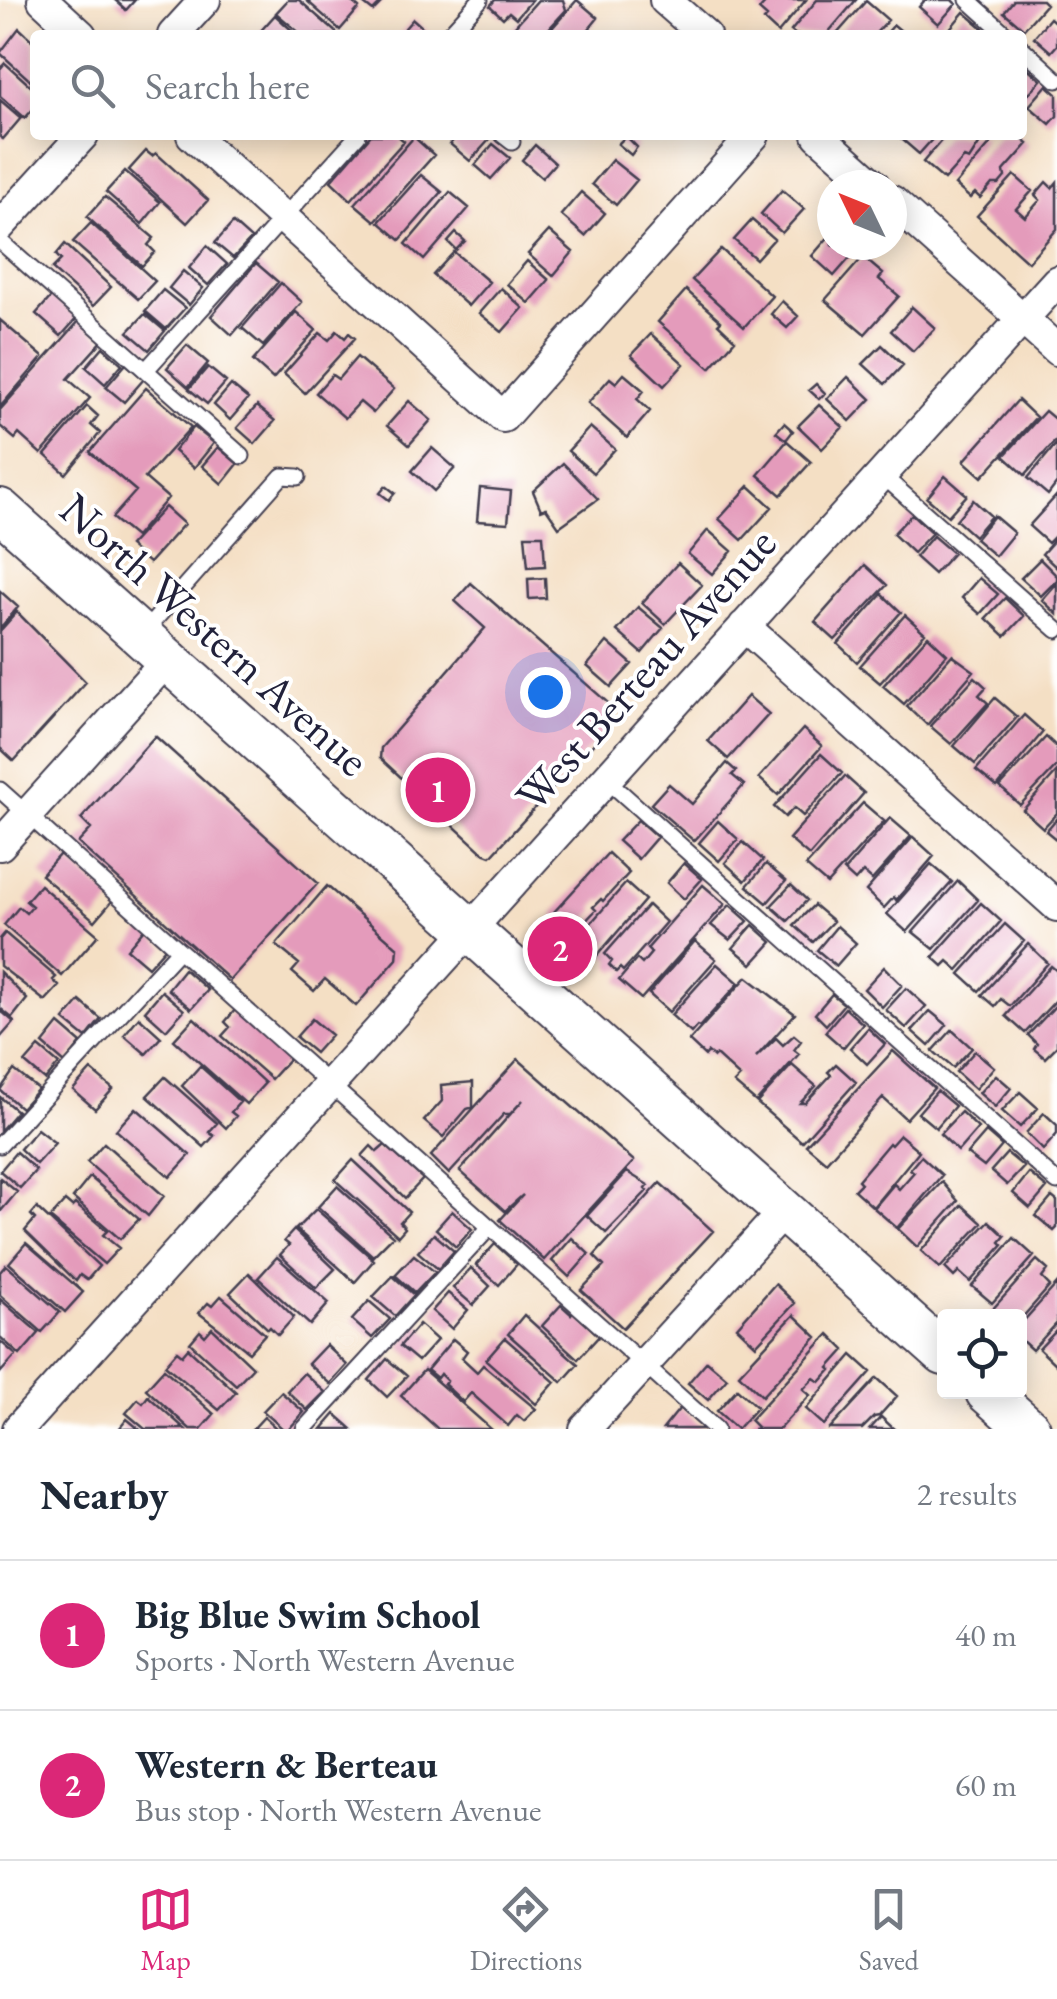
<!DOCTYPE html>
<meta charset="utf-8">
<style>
body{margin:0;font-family:"EB Garamond",serif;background:#f2f2f3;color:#1f2937}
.controls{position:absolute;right:30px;bottom:30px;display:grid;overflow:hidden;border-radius:10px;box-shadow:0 5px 25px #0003}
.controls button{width:90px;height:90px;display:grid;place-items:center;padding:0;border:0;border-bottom:2px solid #e0e1e3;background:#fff;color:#1f2937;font:50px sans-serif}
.compass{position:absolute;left:817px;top:170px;width:90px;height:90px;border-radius:50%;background:#fff;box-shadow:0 5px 25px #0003;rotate:313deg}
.you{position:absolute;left:545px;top:692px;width:35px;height:35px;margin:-25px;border:8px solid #fff;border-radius:50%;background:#1a73e8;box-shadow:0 0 0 15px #1a73e833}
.badge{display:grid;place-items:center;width:65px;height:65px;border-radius:50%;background:#db2777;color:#fff;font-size:32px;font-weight:700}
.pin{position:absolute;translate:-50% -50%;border:5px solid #fff;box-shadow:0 2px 10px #0006}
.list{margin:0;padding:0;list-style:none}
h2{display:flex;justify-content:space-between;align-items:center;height:130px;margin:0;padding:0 40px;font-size:42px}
h2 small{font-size:32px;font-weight:400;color:#747a83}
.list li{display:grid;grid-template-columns:65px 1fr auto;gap:30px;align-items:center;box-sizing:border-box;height:150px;padding:0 40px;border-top:2px solid #e0e1e3}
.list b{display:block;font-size:38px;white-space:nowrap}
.list p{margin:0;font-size:32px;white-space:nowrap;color:#747a83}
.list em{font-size:32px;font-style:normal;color:#747a83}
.icon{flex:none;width:55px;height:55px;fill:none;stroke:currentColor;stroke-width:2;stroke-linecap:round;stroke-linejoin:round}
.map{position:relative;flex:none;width:1057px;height:1429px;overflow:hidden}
.search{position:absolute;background:#fff;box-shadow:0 5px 25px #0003;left:30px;right:30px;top:30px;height:110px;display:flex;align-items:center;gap:25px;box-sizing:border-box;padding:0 35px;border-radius:10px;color:#747a83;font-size:38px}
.sheet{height:430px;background:#fff}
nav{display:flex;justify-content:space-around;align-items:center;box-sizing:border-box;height:140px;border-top:2px solid #e0e1e3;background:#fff;font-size:28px;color:#747a83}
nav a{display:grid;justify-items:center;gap:5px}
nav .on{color:#db2777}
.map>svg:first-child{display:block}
.building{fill:#e49bbb}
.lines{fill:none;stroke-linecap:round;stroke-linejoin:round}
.service-casing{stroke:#423e50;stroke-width:19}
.minor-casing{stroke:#423e50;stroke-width:34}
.secondary-casing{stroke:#423e50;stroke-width:46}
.service{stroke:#fff;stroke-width:15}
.minor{stroke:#fff;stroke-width:30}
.secondary{stroke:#fff;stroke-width:42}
.labels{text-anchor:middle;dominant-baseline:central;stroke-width:8;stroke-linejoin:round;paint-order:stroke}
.street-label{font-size:45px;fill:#22223b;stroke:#fff}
</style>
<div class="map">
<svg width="1057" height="1429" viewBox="0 0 1057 1429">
<rect width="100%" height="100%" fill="#fff"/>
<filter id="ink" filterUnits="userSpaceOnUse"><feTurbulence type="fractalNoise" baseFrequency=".01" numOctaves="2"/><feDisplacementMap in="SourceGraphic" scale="20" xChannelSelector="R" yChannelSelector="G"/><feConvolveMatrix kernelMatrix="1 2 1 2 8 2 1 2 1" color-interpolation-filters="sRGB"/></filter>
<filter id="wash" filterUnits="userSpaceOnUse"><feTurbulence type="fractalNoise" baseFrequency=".0048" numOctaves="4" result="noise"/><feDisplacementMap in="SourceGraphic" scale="40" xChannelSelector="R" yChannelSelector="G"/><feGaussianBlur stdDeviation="2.25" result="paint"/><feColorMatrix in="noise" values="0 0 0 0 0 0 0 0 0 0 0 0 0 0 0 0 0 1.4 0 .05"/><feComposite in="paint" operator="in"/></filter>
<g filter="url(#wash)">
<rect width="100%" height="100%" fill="#f4dfc4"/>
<g id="blocks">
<path class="building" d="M115,0H135L126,10Z
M288,0H299L339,35H302L276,13Z
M306,0H350L359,8L340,30Z
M359,0H384L373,11Z
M495,0H532L516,18L509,12L503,18L490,6Z
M538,0H563L566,10L543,35H507Z
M577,0L598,18L584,35H546Z
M768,0H806L778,33L764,20L767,17L759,10Z
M817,0H856L826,35H796L791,31Z
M925,0H952L956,4L938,24L919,7Z
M1014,0H1042L1046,4L1024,29L1004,12Z
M866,1L888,20L874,35H836Z
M964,12L983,28L977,35H951L947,32Z
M275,15L297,35H257Z
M1050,18L1057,24V45L1051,52L1034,37Z
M413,19L431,35H399Z
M894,25L906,35H885Z
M19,28L35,43V85L0,53Z
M5,63L35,90V107L25,118L0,96V69Z
M1022,63L1041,80L1022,101Z
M1047,85L1057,94V116L1050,124L1029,106Z
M0,100L21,118L3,139L0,137Z
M371,135H397L404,141L351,200L331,181Z
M458,135H485L490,139L470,161L450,144Z
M897,135H936L919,154Z
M946,135H985L969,160L964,158L944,180L923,162Z
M998,135H1017L1028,144L1004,171L1005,177L999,184H992L980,198L975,193L970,198L955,185Z
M626,136L637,147L631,155L618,144Z
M414,137L434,155L375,221L355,204Z
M493,144L510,158L491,179L475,165Z
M535,145L555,163L542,178L522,160Z
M146,151L152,156L156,153L208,200L187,223L129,170Z
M612,160L637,180L616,205L592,184Z
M125,171L160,202L142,224L106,192Z
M421,175L442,192L400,240L379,222Z
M1014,175L1032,191L1016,209L1025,217L1040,200L1035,195L1046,182L1052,188L1057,182V229L1028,262L977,216Z
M782,190L804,209L782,233L761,214Z
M450,192L469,208L424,260L406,244Z
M581,192L605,213L585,236L561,215Z
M105,197L154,238L148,245L155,252L142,266L87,217Z
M752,220L774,239L756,259L734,240Z
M91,223L155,281L138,299L73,242Z
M233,223L251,239L233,258L215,243Z
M549,231L573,252L553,276L528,254Z
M456,233L465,241L456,250L448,242Z
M832,233V245H848L855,252L834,276L812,256Z
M65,244L111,287L93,306L52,269L61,260L56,255Z
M207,246L227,264L208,285L189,268Z
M721,249L772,296L744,327L692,280Z
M454,252L489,282L468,306L433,275Z
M863,257L883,274L879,279L899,296L865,334L825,300Z
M527,261L549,280L529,303L507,284Z
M256,263L278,282L232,335L211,316Z
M183,271L203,288L189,305L169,288Z
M281,283L302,302L263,346L242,328Z
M501,288L523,308L502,332L479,313Z
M163,290L185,308L166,329L145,311Z
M686,290L721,321L718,324L735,340L710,368L658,322Z
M52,296L77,318L61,336L36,314Z
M782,301L798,316L787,328L771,314Z
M912,307L935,328L913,351L891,331Z
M296,312L316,330L273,379L253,361Z
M145,314L165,331L149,350L128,332Z
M0,320L43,357L0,407Z
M80,320L103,340L68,379L90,398L41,454L19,434L15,439L0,426V410Z
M337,331L345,338L349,333L355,338L305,393L284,374L320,333L329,340Z
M651,334L684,364L664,386L631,355Z
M187,345L208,363L188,387L167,368Z
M882,345L903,365L885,384L863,364Z
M103,347L122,364L105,384L86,367Z
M357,357L394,389L373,413L360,402L345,418L316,393L332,375L338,379Z
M126,364L144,379L124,402L106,387Z
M208,367L226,382L207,404L189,389Z
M624,374L644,391L637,399L650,411L627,438L588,403L610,378L616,383Z
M848,377L871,399L850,421L827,399Z
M816,384L825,393L819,399L809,390Z
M231,385L248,399L230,420L214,405Z
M146,388L191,427L145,478L168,498L135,537L112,518L136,491L90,452Z
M1018,400L1036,417L982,477L964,461Z
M409,401L431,420L409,445L387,426Z
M819,405L843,427L822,449L798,426Z
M87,406L98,416L91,425L100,433L66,474L45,455Z
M257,406L275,421L255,444L237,428Z
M1045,411L1057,421V439L1025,475L1004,456Z
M784,423L793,431L786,440L776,432Z
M194,427L214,443L194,468L174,451Z
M590,427L615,449L593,473L568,451Z
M787,441L811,462L781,495L758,475Z
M1057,443V483L1048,495L1028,478Z
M218,447L238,464L222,484L202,466Z
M432,448L455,468L434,491L412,471Z
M563,463L598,499L559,527L546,508L541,510L533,491Z
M945,476L967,495L948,516L927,498Z
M386,486L395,493L389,500L380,493Z
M749,486L772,507L742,540L719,519Z
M480,488L511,491L508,523L477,521Z
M1057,495V534L1048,543L1029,526Z
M973,500L991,516L974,536L956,520Z
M165,507L184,524L149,563L129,546Z
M912,514L932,533L913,553L893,534Z
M994,516L1014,533L995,556L975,539Z
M708,530L732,551L712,574L688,554Z
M525,535H543L545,566L528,567Z
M933,536L953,553L934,574L915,557Z
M1057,537V568L1042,554Z
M1040,559L1057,576V580L1041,596L1021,578Z
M678,563L702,585L665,624L642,603Z
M865,565L887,585L835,640L815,622Z
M545,578L546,598L529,599L528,579Z
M979,578L998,594L980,614L962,598Z
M471,583L607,702L609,727L491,856L483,853L380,758L381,748L485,628L455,601Z
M1057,583V614L1042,600Z
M0,591L18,607L0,628Z
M882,594L901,612L857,662L838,644Z
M1005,598L1024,616L1005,636L986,618Z
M638,607L663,628L642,653L617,631Z
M17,612L86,682L14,761L0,748V631Z
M905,615L925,633L880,683L860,666Z
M928,636L947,654L904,704L883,686Z
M607,642L632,664L611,687L587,666Z
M952,655L974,671L927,725L907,706Z
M975,677L986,687L979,695L988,703L951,744L930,726Z
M748,696L769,714L728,759L708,741Z
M995,698L1017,717L975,764L954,746Z
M1024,715L1043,732L997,787L976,770Z
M803,729L822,746L778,795L759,778Z
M155,736L318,883L230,980L78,843L91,829L81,819Z
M1046,737L1057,747V766L1020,805L1000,787Z
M821,754L842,773L803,816L794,808L785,817L774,807Z
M727,763L736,771L732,775L744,785L694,841L651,804L669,784L692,804Z
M1057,772V813L1043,828L1023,810Z
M845,776L864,793L809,856L789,839Z
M863,803L884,821L827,884L806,866Z
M890,818L911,836L872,880L863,872L855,881L844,871Z
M1057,818V840L1046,831Z
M638,820L657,837L638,859L618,841Z
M718,821L738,839L719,861L699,843Z
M913,837L934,856L896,900L894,897L884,908L866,891Z
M743,842L763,860L745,881L725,863Z
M608,853L629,873L603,901L601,899L593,907L596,910L571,936L554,921V912Z
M60,854L113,900L95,921L41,875Z
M684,863L702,879L684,899L667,883Z
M766,864L786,881L767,903L747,886Z
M931,864L952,882L907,932L887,914Z
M958,881L978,900L934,949L913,932Z
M626,883L645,900L595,958L576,940Z
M40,885L98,935L62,976L4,925L19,907L26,913L32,906L26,901Z
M703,885L725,904L641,999L619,980L637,959L642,964L651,953L647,949Z
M791,885L807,900L788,921L771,906Z
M327,886L398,948L397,959L356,1006L325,979L314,991L292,972L299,964L276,945Z
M981,903L1001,921L958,970L948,961L943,966L933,957Z
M648,905L666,922L623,971L620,968L616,972L609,965L612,961L605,954Z
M730,905L748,921L730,940L711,925Z
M814,905L833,921L813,942L794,925Z
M1005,924L1024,941L979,991L960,974Z
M753,925L772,942L752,964L733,948Z
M837,926L856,943L836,966L817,950Z
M144,929L165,948L148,967L127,949Z
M5,933L56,977L53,980L59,986L45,1001L0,966V939Z
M695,941L716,959L669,1012L649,994Z
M1028,944L1048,963L1010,1006L1001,999L995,1006L982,995Z
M717,964L739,983L699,1027L697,1026L691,1033L671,1015Z
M1051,966L1057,971V999L1025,1033L1006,1016Z
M884,967L902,985L882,1007L864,989Z
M184,969L208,990L191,1009L168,989Z
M0,972L27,999L12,1018L0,1008Z
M747,977L795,1014L756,1057L776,1038L783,1045L794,1035L801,1041L794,1050L799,1054L756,1102L734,1083L740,1077L716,1055L714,1057L708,1052L705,1056L689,1041Z
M906,988L926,1006L906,1028L886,1010Z
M162,991L184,1010L166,1030L145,1011Z
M832,994L844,1004L826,1025L815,1014Z
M80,1001L101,1019L86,1038L64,1020Z
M1057,1004V1046L1045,1058L1034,1049L1037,1044L1028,1035Z
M845,1008L863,1024L843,1048L825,1032Z
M0,1010L14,1022L0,1038Z
M235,1010L290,1058L271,1079L222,1036L230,1027L225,1022Z
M930,1011L947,1025L929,1046L912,1031Z
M139,1017L161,1037L146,1054L124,1035Z
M194,1018L265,1083L246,1104L174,1040Z
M312,1019L331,1035L315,1053L296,1037Z
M59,1024L81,1043L65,1063L43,1044Z
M868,1028L885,1044L867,1064L850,1048Z
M952,1030L972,1048L953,1068L933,1051Z
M39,1047L59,1064L45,1080L25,1063Z
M893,1051L934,1088L906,1119L883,1098L826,1162L806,1145Z
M975,1051L994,1067L975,1089L956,1072Z
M518,1059L634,1161L544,1260L500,1220L523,1195L505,1211L460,1171L523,1100L510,1114H504L449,1174L431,1156Z
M836,1064L856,1082L802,1142L757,1103L792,1065L816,1086L800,1103H805L831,1075L828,1072Z
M200,1066L240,1102L231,1112L236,1116L226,1128L182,1086Z
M14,1070L38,1089L21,1108L0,1090Z
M91,1070L113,1089L95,1109L73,1090Z
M996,1075L1011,1088L995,1107L979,1093Z
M165,1077L217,1123L209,1132L214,1136L204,1147L147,1096Z
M473,1082V1107L467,1109L443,1137L424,1121L442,1101L441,1085Z
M937,1091L955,1106L936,1128L918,1113Z
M1020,1092L1038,1108L1020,1127L1002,1111Z
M0,1097L17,1111L0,1131Z
M136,1108L190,1155L170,1177L116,1130Z
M961,1112L978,1128L958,1151L940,1134Z
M1044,1113L1057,1125V1134L1043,1150L1026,1133Z
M37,1129L55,1143L36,1164L20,1149Z
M986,1132L1002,1146L984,1167L967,1154Z
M900,1135L919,1151L873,1207L854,1190L861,1183L858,1180L889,1143L891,1145Z
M104,1143L164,1196L148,1216L87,1162Z
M385,1145L423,1179L405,1198L362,1156L371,1146L377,1152Z
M16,1152L36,1170L20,1188L0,1171Z
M1007,1153L1024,1167L1007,1185L991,1171Z
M921,1156L942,1175L897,1228L874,1208L894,1184L899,1189L914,1172L910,1169Z
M353,1160L409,1212L400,1222L405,1228L398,1236L335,1180Z
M627,1172L648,1185L645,1189L647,1191L606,1233L587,1216Z
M1029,1173L1047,1188L1030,1208L1013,1193Z
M90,1177L139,1219L120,1239L73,1198Z
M0,1178L17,1192L0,1212Z
M942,1182L958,1201L917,1247L898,1229Z
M660,1183L713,1231L623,1328L581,1290L604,1266L594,1256Z
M337,1186L393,1236L373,1256L318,1207Z
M1052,1197L1057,1201V1228L1054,1231L1036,1216Z
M65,1201L72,1207L75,1204L107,1231L103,1235L119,1248L104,1264L50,1218Z
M962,1205L982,1223L940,1268L921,1251Z
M37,1208L99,1266L87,1280L80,1275L76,1281L25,1231L35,1219L31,1215Z
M316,1209L374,1260L355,1282L296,1229Z
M452,1211L472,1229L456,1247L436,1229Z
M989,1221L1005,1236L1000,1242L1003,1245L970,1282L959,1272L954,1277L945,1268Z
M294,1230L335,1269L316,1288L280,1255L289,1245L284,1241Z
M434,1234L454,1251L438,1269L418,1252Z
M572,1238L589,1254L569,1277L552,1261Z
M1014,1238L1034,1256L992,1303L972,1286Z
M26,1243L83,1292L65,1312L9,1263Z
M495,1244L517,1264L499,1285L476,1265Z
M414,1255L435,1272L415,1293L395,1275Z
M277,1257L329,1303L310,1325L258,1278Z
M1037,1260L1048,1270L1042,1278L1050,1286L1020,1320V1316H996L990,1312Z
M6,1265L60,1312L42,1332L0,1295V1272Z
M471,1268L490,1286L473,1305L453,1288Z
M249,1273L294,1317L278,1335L270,1327L268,1329L230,1293Z
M393,1276L414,1295L395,1316L373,1297Z
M775,1284L795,1303L756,1345L737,1327Z
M1057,1284V1323L1032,1350L1020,1339V1325Z
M448,1293L468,1310L452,1329L432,1311Z
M221,1296L265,1334L249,1352L199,1313L208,1303L212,1306Z
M0,1299L39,1333L20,1355L0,1337Z
M369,1301L390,1319L372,1338L352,1320Z
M561,1305L571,1314L573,1311L599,1336L578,1359L542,1326Z
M524,1315L578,1364L562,1382L508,1334Z
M794,1315L817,1337L762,1396L739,1374Z
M419,1324L437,1340L418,1361L400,1346Z
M212,1328L253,1367L236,1385L190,1343L200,1331L205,1336Z
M1057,1330V1366L1039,1349Z
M829,1334L845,1350L829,1368L831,1370L820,1382L814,1378L803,1389L810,1395L779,1429H755L757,1427L750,1420Z
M505,1338L555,1382L536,1404L486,1360Z
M453,1339L467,1351L462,1358L477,1372L483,1365L536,1409L524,1421L517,1415L508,1426L471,1393L463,1402L444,1384L447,1381L440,1374L437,1378L427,1370Z
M0,1341L16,1355L0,1373Z
M326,1345L347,1365L330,1384L308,1364Z
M188,1348L236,1392L219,1410L165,1365L177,1351L182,1355Z
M852,1355L871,1372L824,1425L806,1409Z
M387,1359L407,1376L387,1397L369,1380Z
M707,1361L727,1378L708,1400L688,1383Z
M164,1369L214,1414L201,1429H190L146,1389Z
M424,1370L491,1429H438L401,1396Z
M304,1373L325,1392L307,1410L287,1391Z
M877,1378L897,1396L879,1416L874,1417L862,1429H830Z
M737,1389L757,1407L737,1429L717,1411Z
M281,1392L304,1412L289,1429H283L263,1411Z
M148,1396L185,1429H145L126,1413L138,1399L143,1403Z
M680,1408L704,1429H663Z
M335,1414L352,1429H322Z
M264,1417L277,1429H253Z
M881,1417L894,1429H870Z
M127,1419L139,1429H119Z"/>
</g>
</g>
<g filter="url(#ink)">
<use href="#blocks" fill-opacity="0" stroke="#423e50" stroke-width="2.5"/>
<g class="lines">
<defs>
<path id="service" d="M968,0L1007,35
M448,35L480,0
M1022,48L1057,80
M503,135L512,142
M0,241L242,456
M146,370L358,135
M882,475L1057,630
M144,632L282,476L298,477
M606,779L1057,1182
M0,790L716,1429
M0,1145L179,950
M304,1429L490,1227"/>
<path id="minor" d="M43,0L81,35
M665,0L705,35
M173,35L205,0
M192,135L503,417L754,135
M818,135L874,185
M892,201L1057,350
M0,226L83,135
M744,626L1057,906
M0,845L168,659
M18,1429L1057,281
M585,1429L785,1210"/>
<path id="secondary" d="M0,510L944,1354
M987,1392L1029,1429"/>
</defs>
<use href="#service" class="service-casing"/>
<use href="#minor" class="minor-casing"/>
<use href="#secondary" class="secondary-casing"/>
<use href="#service" class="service"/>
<use href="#minor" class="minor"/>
<use href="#secondary" class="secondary"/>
</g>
</g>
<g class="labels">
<g class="street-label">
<text transform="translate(215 634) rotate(42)">North Western Avenue</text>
<text transform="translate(645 669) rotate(-48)">West Berteau Avenue</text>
</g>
</g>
</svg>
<div class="controls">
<button><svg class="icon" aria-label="locate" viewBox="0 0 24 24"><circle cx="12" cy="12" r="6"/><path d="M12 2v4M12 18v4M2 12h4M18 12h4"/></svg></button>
</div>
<svg class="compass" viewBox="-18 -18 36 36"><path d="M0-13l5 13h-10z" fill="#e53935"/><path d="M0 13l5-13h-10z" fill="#747a83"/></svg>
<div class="you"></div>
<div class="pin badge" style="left:438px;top:790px">1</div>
<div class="pin badge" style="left:560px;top:949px">2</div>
<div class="search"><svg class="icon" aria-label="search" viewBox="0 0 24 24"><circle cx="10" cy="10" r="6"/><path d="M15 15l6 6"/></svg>Search here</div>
</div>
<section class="sheet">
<h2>Nearby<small>2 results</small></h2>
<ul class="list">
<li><span class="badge">1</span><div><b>Big Blue Swim School</b><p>Sports · North Western Avenue</p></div><em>40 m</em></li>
<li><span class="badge">2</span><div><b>Western &amp; Berteau</b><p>Bus stop · North Western Avenue</p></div><em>60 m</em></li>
</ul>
</section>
<nav>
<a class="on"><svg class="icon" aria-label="map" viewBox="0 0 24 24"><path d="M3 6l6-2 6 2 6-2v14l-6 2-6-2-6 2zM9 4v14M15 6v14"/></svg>Map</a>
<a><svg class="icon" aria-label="directions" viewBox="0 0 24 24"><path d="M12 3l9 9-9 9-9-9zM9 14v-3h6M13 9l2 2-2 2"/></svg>Directions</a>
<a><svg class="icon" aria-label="saved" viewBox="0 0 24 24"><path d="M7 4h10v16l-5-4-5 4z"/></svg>Saved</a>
</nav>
